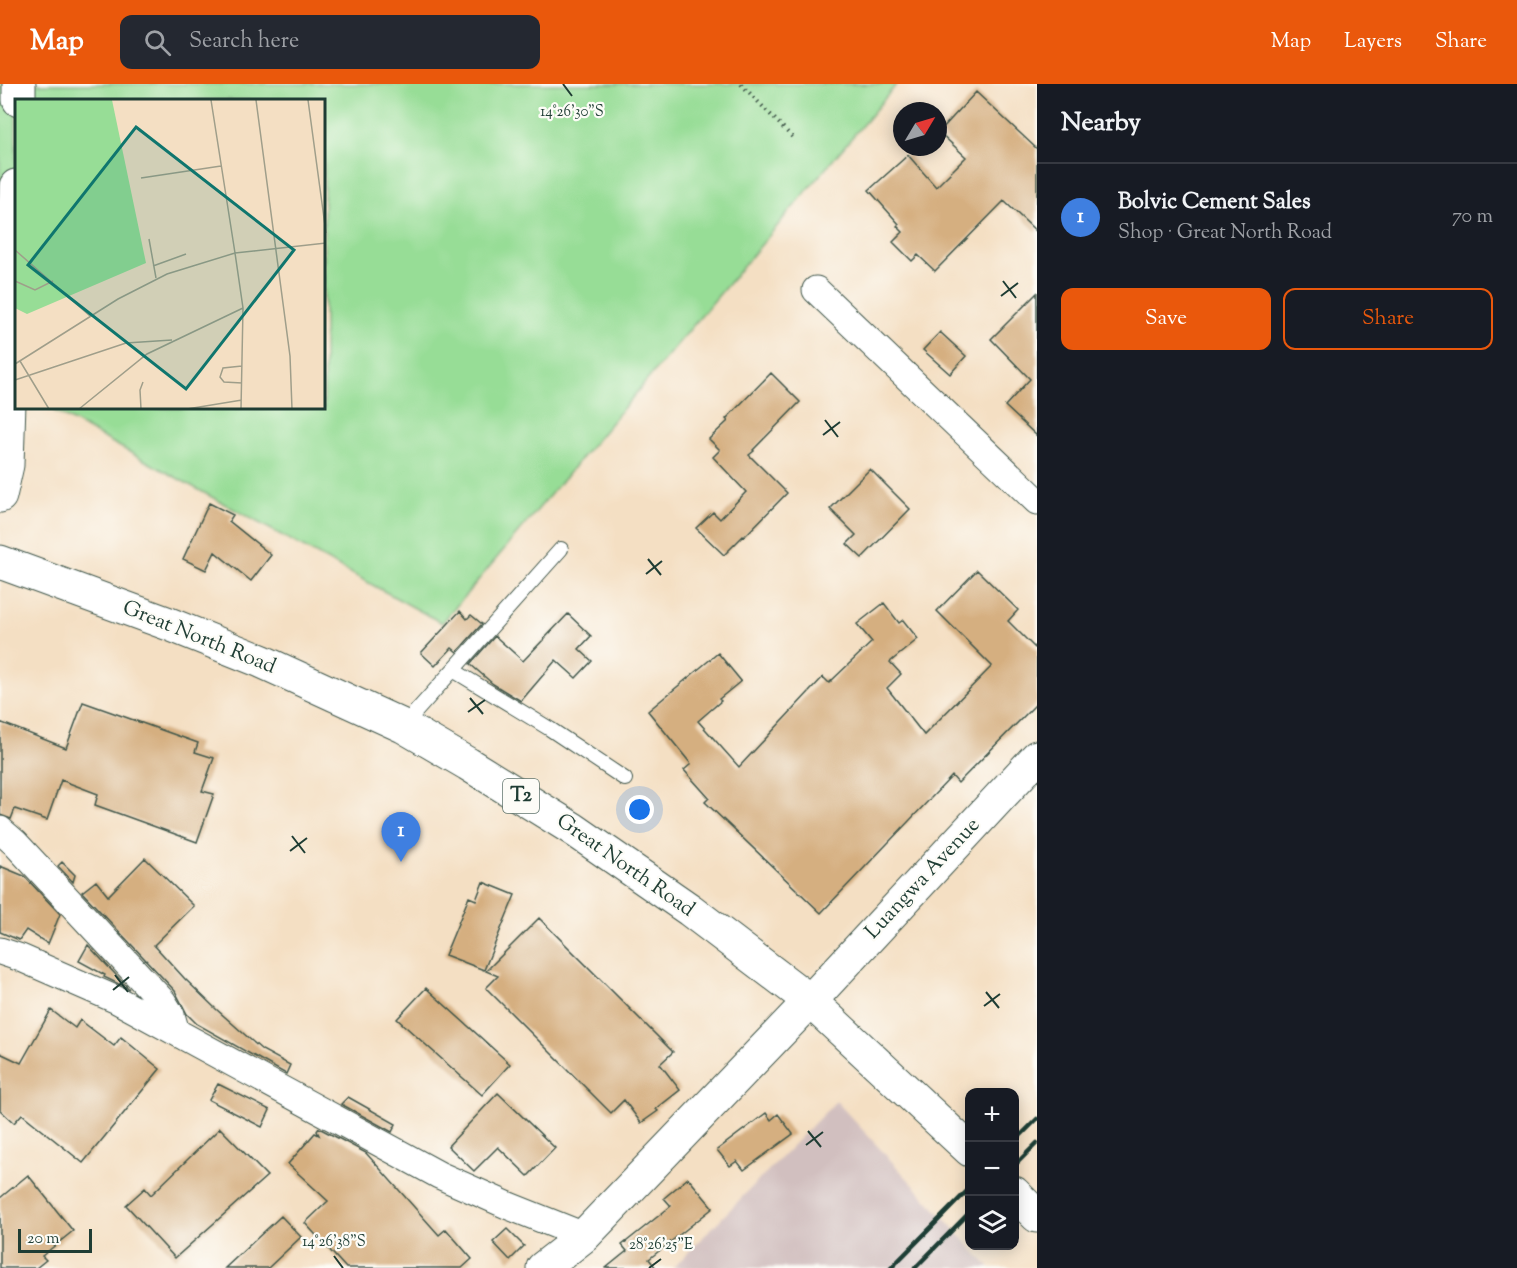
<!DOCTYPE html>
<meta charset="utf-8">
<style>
body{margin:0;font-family:"Sorts Mill Goudy",serif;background:#242831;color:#f1f3f6}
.controls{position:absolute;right:18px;bottom:18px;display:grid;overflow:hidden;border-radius:12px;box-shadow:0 3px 15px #0003}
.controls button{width:54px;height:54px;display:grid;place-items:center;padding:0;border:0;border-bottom:2px solid #363941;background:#171b24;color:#f1f3f6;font:30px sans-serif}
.compass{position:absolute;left:893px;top:18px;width:54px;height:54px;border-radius:50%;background:#171b24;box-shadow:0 3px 15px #0003;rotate:52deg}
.scale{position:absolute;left:18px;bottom:15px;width:74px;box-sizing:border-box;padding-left:6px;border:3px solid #1f3d34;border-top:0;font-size:16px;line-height:21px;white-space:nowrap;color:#1f3d34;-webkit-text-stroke:4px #fdfcf7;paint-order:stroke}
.you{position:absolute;left:640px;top:726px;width:21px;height:21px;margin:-15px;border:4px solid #fff;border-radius:50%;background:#1a73e8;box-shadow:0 0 0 9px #1a73e833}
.badge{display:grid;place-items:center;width:39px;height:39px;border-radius:50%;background:#ea580c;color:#fff;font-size:20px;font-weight:700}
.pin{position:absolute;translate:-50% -50px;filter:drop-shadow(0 2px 3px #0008)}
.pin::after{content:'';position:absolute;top:32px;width:21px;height:18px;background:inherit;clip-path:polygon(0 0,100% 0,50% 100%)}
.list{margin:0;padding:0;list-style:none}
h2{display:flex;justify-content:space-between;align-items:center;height:78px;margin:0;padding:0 24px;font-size:26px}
h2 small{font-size:20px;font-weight:400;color:#9ea1a6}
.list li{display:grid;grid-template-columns:39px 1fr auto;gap:18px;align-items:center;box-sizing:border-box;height:108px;padding:0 24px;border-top:2px solid #363941}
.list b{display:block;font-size:22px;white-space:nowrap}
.list p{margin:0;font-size:20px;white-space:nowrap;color:#9ea1a6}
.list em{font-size:20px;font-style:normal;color:#9ea1a6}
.actions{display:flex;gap:12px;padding:18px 24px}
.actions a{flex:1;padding:14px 0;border:2px solid #ea580c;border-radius:12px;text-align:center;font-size:21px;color:#ea580c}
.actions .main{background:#ea580c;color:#fff}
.icon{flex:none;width:33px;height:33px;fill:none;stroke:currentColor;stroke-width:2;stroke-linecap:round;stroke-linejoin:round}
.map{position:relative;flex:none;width:1037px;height:1184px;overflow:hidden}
header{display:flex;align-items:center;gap:36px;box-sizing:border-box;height:84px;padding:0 30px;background:#ea580c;color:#fff}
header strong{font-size:28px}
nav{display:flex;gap:33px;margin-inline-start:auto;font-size:21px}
.search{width:420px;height:54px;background:#242831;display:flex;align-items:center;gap:15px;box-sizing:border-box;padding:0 21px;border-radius:12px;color:#9ea1a6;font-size:22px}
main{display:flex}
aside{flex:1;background:#171b24}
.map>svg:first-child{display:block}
.industrial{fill:#d1bfbf}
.green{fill:#97dd96;stroke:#5b8d65;stroke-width:1.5}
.building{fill:#d5af80}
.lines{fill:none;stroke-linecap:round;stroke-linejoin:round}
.service-casing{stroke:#3f5549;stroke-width:16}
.minor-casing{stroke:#3f5549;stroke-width:29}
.tertiary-casing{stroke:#3f5549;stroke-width:35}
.secondary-casing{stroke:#3f5549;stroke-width:35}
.trunk-casing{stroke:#3f5549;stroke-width:35}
.path{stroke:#3f5549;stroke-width:4;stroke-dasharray:1.5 4.5;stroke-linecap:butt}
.service{stroke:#fff;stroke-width:14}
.minor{stroke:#fff;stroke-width:27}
.tertiary{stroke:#fff;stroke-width:33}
.secondary{stroke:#fff;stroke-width:33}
.trunk{stroke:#fff;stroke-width:33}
.rail{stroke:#1f3d34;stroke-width:4.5}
.ticks{fill:none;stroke:#1f3d34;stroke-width:2}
.labels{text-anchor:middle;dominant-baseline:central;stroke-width:4.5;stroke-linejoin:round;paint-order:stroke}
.shield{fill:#fdfcf7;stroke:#62766e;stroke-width:1.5}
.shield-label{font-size:20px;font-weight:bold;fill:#1f3d34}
.street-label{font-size:21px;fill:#1f3d34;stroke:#fdfcf7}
.inset-road{fill:none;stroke:#9f9e8a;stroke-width:1.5}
.view{fill:#0f766e;fill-opacity:0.15;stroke:#0f766e;stroke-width:3}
.inset-edge{fill:none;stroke:#1f3d34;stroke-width:3}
.ticks-label{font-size:15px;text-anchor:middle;fill:#1f3d34;stroke:#fdfcf7;stroke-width:4.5;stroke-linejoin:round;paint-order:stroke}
</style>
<header>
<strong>Map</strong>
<div class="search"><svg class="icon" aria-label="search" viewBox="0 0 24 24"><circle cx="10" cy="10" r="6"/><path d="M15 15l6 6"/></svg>Search here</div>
<nav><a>Map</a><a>Layers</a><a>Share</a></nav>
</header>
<main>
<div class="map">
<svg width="1037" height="1184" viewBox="0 0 1037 1184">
<rect width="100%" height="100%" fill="#fdfcf7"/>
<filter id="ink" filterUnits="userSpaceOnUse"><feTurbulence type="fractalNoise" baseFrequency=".0167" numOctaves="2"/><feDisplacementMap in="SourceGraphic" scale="12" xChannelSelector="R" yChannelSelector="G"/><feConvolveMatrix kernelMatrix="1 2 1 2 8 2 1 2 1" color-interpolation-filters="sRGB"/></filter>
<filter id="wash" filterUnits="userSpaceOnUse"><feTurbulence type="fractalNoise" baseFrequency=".008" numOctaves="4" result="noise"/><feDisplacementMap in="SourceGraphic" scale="24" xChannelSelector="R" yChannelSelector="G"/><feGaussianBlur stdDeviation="1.35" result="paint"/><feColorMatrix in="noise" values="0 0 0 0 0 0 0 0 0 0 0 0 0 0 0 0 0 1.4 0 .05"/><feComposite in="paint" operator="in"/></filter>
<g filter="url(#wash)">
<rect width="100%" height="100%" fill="#f4dfc3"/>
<path class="industrial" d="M836,1017L990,1184H673Z"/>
<path class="green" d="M0,0H897L442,539L49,324H324V16H16V306L0,297Z"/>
<g id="blocks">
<path class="building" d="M976,8L1037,65V148L1004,117L935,187L918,171L912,177L893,158L903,148L897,142L899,140L869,106L908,71L936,103L966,73L939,48Z
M1037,209V352L1005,322L1030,295L991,255Z
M940,248L966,272L950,290L923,266Z
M771,289L800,318L753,366L754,367L749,371L787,409L744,453L743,452L724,471L696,444L713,428L720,435L746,408L713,373L720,366L709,355L728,337L726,335Z
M870,385L910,425L862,474L847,460L856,451L830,425Z
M209,419L233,431L229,437L271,471L251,497L215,468L206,486L183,475Z
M977,486L1018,526L1008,537L1037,566V619L958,699L952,692L821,829L705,718L709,714L684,686L691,680L648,627L718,569L741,597L719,615L721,617L698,637L739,683L823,593L829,599L872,558L857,540L884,519L899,539L903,536L918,555L890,578L901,590L887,604L924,651L992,582L937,527Z
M460,527L467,535L471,531L482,540L457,568L452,564L435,582L421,569Z
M568,530L591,552L579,565L592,577L576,594L556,576L521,617L493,600L470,580L495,552L523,577Z
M83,618L198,659L195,668L214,674L202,707L214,710L197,758L95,721L98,710L61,696L47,736L15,725L11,735L0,731V638L66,664Z
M145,774L194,822L154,861L185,895L216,925L262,966L290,981L286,990L197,940L187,930L175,907L82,808L96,797L108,812Z
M62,778L75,791L73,798L58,782Z
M0,782L24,792L60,830L48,860L26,846L19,856L0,848Z
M483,798L515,811L484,886L445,871L469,813L476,816Z
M539,834L673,968L660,980L680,1006L656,1025L658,1027L641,1039L624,1016L611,1029L486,904L498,892L486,887Z
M88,861L129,905L104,893L105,891L79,877Z
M426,904L510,980L482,1011L397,935Z
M51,926L75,944L80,936L114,962L121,953L160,985L83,1079L22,1030L14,1039L0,1026V969L21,979Z
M218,1000L270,1026L262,1043L209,1016Z
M498,1009L555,1064L528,1092L498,1063L474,1087L448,1062Z
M348,1013L396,1040L392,1048L341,1020Z
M766,1029L771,1036L778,1030L793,1050L744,1086L737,1077L730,1082L717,1066Z
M220,1044L267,1092L175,1174L126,1121L145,1104L151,1111Z
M319,1044L366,1069L439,1151L446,1145L472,1175L462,1184H346L305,1139L328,1117L288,1080L315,1049L319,1051L317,1047Z
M28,1091L73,1147L42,1172L46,1176L36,1184H0V1114Z
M688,1094L713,1124L649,1175L656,1184H606L627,1167L622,1161L671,1122L664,1114Z
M281,1132L301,1153L268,1184H225Z
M507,1145L524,1162L510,1176L493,1158Z"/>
</g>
</g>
<g filter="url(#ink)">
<use href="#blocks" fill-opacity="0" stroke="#3f5549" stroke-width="1.5"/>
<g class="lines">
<defs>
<path id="service" d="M453,586L550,645L625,695
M403,642L561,465"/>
<path id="minor" d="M816,206L1037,417
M0,746L15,759L163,918L171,931L176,948
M0,867L21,874L117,916L439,1091L509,1122L584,1152"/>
<path id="tertiary" d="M19,16V0
M0,412L7,381L16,102
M543,1184L584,1152L810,917"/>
<path id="secondary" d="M810,917L1037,673"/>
<path id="trunk" d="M0,478L169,540L261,577L403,642L468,680L573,745L690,826L810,917L970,1066
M1014,1109L1037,1132"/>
</defs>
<use href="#service" class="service-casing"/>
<use href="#minor" class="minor-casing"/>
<use href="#tertiary" class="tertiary-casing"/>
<use href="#secondary" class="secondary-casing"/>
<use href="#trunk" class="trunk-casing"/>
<path class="path" d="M741,0L794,55"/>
<use href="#service" class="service"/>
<use href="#minor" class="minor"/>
<use href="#tertiary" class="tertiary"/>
<use href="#secondary" class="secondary"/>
<use href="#trunk" class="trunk"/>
<path class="rail" d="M1014,1058L1037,1035
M1014,1082L1037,1059
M891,1184L970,1104
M915,1184L970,1128"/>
</g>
</g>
<path class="ticks" d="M563,0L572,12M1003,197L1016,214M1001,212L1018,199M825,336L838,353M823,351L840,338M648,475L661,491M646,490L662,477M470,614L483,630M468,628L485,616M292,752L305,769M290,767L307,754M115,891L128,908M113,906L129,893M986,908L999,924M984,922L1000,910M808,1047L821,1063M806,1061L823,1048M334,1172L343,1184M649,1184L661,1175"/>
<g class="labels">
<rect class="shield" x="503" y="695" width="36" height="34" rx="4.5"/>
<g class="shield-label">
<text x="521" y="712">T2</text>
</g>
<g class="street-label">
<text transform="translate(199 554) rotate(22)">Great North Road</text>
<text transform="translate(625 782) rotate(35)">Great North Road</text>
<text transform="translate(923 795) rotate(-47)">Luangwa Avenue</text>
</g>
</g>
<g transform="translate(15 15)">
<rect width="310" height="310" fill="#f4dfc3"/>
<path d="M0,1H97L131,164L12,215L0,209Z" fill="#97dd96"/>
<path class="inset-road" d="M196,1L220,154M241,1L275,257L277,310M293,1L311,134M126,79L206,67M134,140L141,179M0,151L75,217M220,154L228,209L226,310M138,167L171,155M0,182L20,191L38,182M5,262L34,310M0,265L103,200L152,175L220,154L311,144M0,281L111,244L157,241M227,284L209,283L205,278L208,269L227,267M64,310L132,255L228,209M126,310L125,291L128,283M172,310L227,301"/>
<path class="view" d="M121,28L279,151L171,290L13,166Z"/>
<rect width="310" height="310" class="inset-edge"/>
</g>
<g class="ticks-label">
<text x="572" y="32">14°26'30"S</text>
<text x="334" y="1162">14°26'38"S</text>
<text x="661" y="1165">28°26'25"E</text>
</g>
</svg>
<div class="controls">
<button>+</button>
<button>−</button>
<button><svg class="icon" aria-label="layers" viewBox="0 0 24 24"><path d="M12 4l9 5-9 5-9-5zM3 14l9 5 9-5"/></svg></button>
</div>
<svg class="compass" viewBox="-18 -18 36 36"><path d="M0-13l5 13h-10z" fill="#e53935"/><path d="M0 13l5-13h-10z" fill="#9ea1a6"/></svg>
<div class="scale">20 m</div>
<div class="you"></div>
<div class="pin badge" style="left:401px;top:778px;background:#3f7fe0">1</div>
</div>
<aside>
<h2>Nearby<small></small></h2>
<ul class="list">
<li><span class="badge" style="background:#3f7fe0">1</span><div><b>Bolvic Cement Sales</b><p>Shop · Great North Road</p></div><em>70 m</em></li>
</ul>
<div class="actions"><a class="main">Save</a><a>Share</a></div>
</aside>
</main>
